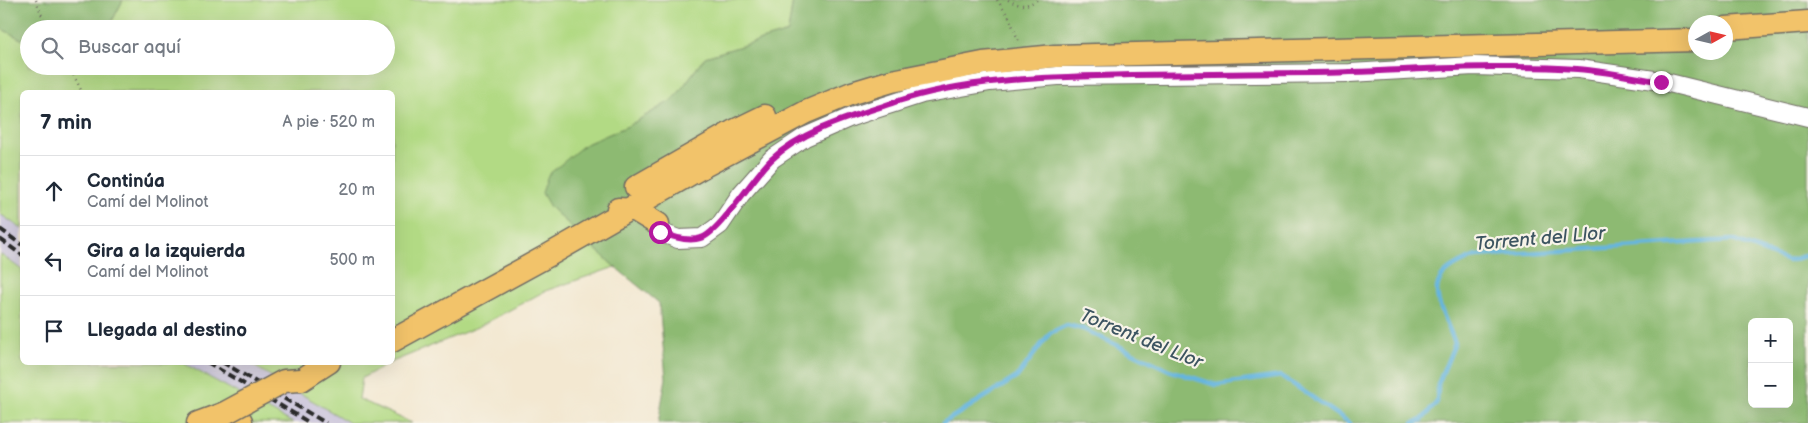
<!DOCTYPE html>
<html lang="es">
<meta charset="utf-8">
<style>
body{margin:0;font-family:"Balsamiq Sans",sans-serif;background:#f2f2f3;color:#1f2937}
.controls{position:absolute;right:15px;bottom:15px;display:grid;overflow:hidden;border-radius:8px;box-shadow:0 5px 20px #0002}
.controls button{width:45px;height:45px;display:grid;place-items:center;padding:0;border:0;border-bottom:1px solid #e0e1e3;background:#fff;color:#1f2937;font:25px sans-serif}
.compass{position:absolute;left:1688px;top:15px;width:45px;height:45px;border-radius:50%;background:#fff;box-shadow:0 5px 20px #0002;rotate:82deg}
.stop{position:absolute;width:15px;height:15px;margin:-11px;border:4px solid #b5179e;border-radius:50%;background:#fff}
.stop.end{background:#b5179e;border-color:#fff;box-shadow:0 1px 5px #0008}
.list{margin:0;padding:0;list-style:none}
h2{display:flex;justify-content:space-between;align-items:center;height:65px;margin:0;padding:0 20px;font-size:21px}
h2 small{font-size:16px;font-weight:400;color:#747a83}
.list li{display:grid;grid-template-columns:32px 1fr auto;gap:15px;align-items:center;box-sizing:border-box;height:70px;padding:0 20px;border-top:1px solid #e0e1e3}
.list b{display:block;font-size:19px;white-space:nowrap}
.list p{margin:0;font-size:16px;white-space:nowrap;color:#747a83}
.list em{font-size:16px;font-style:normal;color:#747a83}
.icon{flex:none;width:28px;height:28px;fill:none;stroke:currentColor;stroke-width:2;stroke-linecap:round;stroke-linejoin:round}
.map{position:relative;flex:none;width:1808px;height:423px;overflow:hidden}
.search{position:absolute;background:#fff;box-shadow:0 5px 20px #0002;left:20px;top:20px;width:375px;height:55px;display:flex;align-items:center;gap:12px;box-sizing:border-box;padding:0 18px;border-radius:28px;color:#747a83;font-size:19px}
.panel{position:absolute;background:#fff;box-shadow:0 5px 20px #0002;left:20px;top:90px;width:375px;height:275px;border-radius:8px}
.map>svg:first-child{display:block}
.industrial{fill:#c6c0da}
.green{fill:#b2da84;stroke:#6e8258}
.forest{fill:#8dba72;stroke:#5c724e;fill-rule:evenodd}
.lines{fill:none;stroke-linecap:round;stroke-linejoin:round}
.stream{stroke:#65b5df;stroke-width:4.5}
.minor-casing{stroke:#716d65;stroke-width:20}
.major-casing{stroke:#716d65;stroke-width:25}
.path{stroke:#716d65;stroke-width:2.5;stroke-dasharray:1 4;stroke-linecap:butt}
.minor{stroke:#fff;stroke-width:18}
.major{stroke:#f2c36a;stroke-width:22}
.rail{stroke:#2b2b2b;stroke-width:4;stroke-dasharray:8 4;stroke-linecap:butt}
.major-bridge-casing{stroke:#716d65;stroke-width:25;stroke-linecap:butt}
.major-bridge{stroke:#f2c36a;stroke-width:22}
.route{stroke:#b5179e;stroke-width:6}
.labels{text-anchor:middle;dominant-baseline:central;stroke-width:4.5;stroke-linejoin:round;paint-order:stroke}
.water-label{font-size:19px;font-style:italic;fill:#3c5461;stroke:#f7f3e8}
</style>
<div class="map">
<svg width="1808" height="423" viewBox="0 0 1808 423">
<rect width="100%" height="100%" fill="#f7f3e8"/>
<filter id="ink" filterUnits="userSpaceOnUse"><feTurbulence type="fractalNoise" baseFrequency=".02" numOctaves="2"/><feDisplacementMap in="SourceGraphic" scale="10" xChannelSelector="R" yChannelSelector="G"/><feConvolveMatrix kernelMatrix="1 2 1 2 8 2 1 2 1" color-interpolation-filters="sRGB"/></filter>
<filter id="wash" filterUnits="userSpaceOnUse"><feTurbulence type="fractalNoise" baseFrequency=".0096" numOctaves="4" result="noise"/><feDisplacementMap in="SourceGraphic" scale="20" xChannelSelector="R" yChannelSelector="G"/><feGaussianBlur stdDeviation="1.12" result="paint"/><feColorMatrix in="noise" values="0 0 0 0 0 0 0 0 0 0 0 0 0 0 0 0 0 1.4 0 .05"/><feComposite in="paint" operator="in"/></filter>
<g filter="url(#wash)">
<rect width="100%" height="100%" fill="#f3e8d1"/>
<path class="industrial" d="M0,214L22,229V270L0,254Z
M183,363H247L350,423H293Z"/>
<path class="green" d="M123,0H793L788,32L705,57L674,99L628,126L584,145L550,207L615,267L545,291L480,326L392,362V92H22V229L0,214V28L29,43V66H386V29H108Z
M0,254L22,270V362L183,363L293,423H0Z
M247,362H392L362,378L359,399L412,423H350Z"/>
<path class="forest" d="M0,0H123L108,29H29V43L0,28Z
M793,0H1808V423H658L666,378L659,303L615,267L550,207L542,193L548,175L584,145L628,126L674,99L705,57L788,32ZM1696,22H1726V52H1696ZM1752,322H1789V404H1752Z"/>
<g class="lines">
<path class="stream" d="M943,423L1017,377L1050,333L1067,325L1083,329L1169,370L1216,385L1281,376L1350,423
M1413,423L1422,420L1437,402L1438,384L1455,343C1437,297 1418,278 1476,256L1733,240L1788,261L1808,255"/>
</g>
</g>
<g filter="url(#ink)">
<g class="lines">
<defs>
<path id="minor" d="M660,232L678,239L702,238L720,225L741,194L772,159L805,137L851,117L922,94L990,82L1058,76L1350,73L1474,66L1579,69L1661,81L1808,117"/>
<path id="major" d="M1726,28L1808,22
M636,187L732,132L765,116
M618,209L635,210L658,224
M392,341L549,255L706,165L806,112L852,93L892,81L983,63L1055,56L1696,40
M301,380L329,362
M198,423L225,413
M238,423L241,421"/>
</defs>
<use href="#minor" class="minor-casing"/>
<use href="#major" class="major-casing"/>
<path class="path" d="M36,0L47,29
M997,0L1009,17L1019,42
M1008,0C1019,6 1026,7 1037,0
M69,66L82,92"/>
<use href="#minor" class="minor"/>
<use href="#major" class="major"/>
<path class="rail" d="M0,229L22,245
M0,239L22,255
M207,362L310,423
M222,362L326,423"/>
<defs>
<path id="major-bridge" d="M225,413L284,381L301,380"/>
</defs>
<use href="#major-bridge" class="major-bridge-casing"/>
<use href="#major-bridge" class="major-bridge"/>
</g>
</g>
<g class="lines" filter="url(#ink)">
<path class="route" d="M660,232C672,237 688,242 701,238C719,233 754,176 771,160C804,129 854,116 895,102C971,77 1052,77 1132,75C1192,74 1252,73 1312,73C1400,72 1488,63 1577,69C1605,71 1633,77 1661,82"/>
</g>
<g class="labels">
<g class="water-label">
<text transform="translate(1540 239) rotate(-5)">Torrent del Llor</text>
<text transform="translate(1141 339) rotate(22)">Torrent del Llor</text>
</g>
</g>
</svg>
<div class="controls">
<button>+</button>
<button>−</button>
</div>
<svg class="compass" viewBox="-18 -18 36 36"><path d="M0-13l5 13h-10z" fill="#e53935"/><path d="M0 13l5-13h-10z" fill="#747a83"/></svg>
<div class="stop" style="left:660px;top:232px"></div>
<div class="stop end" style="left:1661px;top:82px"></div>
<div class="search"><svg class="icon" aria-label="search" viewBox="0 0 24 24"><circle cx="10" cy="10" r="6"/><path d="M15 15l6 6"/></svg>Buscar aquí</div>
<section class="panel">
<h2>7 min<small>A pie · 520 m</small></h2>
<ul class="list">
<li><svg class="icon" aria-label="ahead" viewBox="0 0 24 24"><path d="M12 20V5M6 11l6-6 6 6"/></svg><div><b>Continúa</b><p>Camí del Molinot</p></div><em>20 m</em></li>
<li><svg class="icon" aria-label="left" viewBox="0 0 24 24"><path d="M17 20v-9H6M10 6l-5 5 5 5"/></svg><div><b>Gira a la izquierda</b><p>Camí del Molinot</p></div><em>500 m</em></li>
<li><svg class="icon" aria-label="arrive" viewBox="0 0 24 24"><path d="M6 21V4h12l-3 4 3 4H6"/></svg><div><b>Llegada al destino</b></div></li>
</ul>
</section>
</div>
